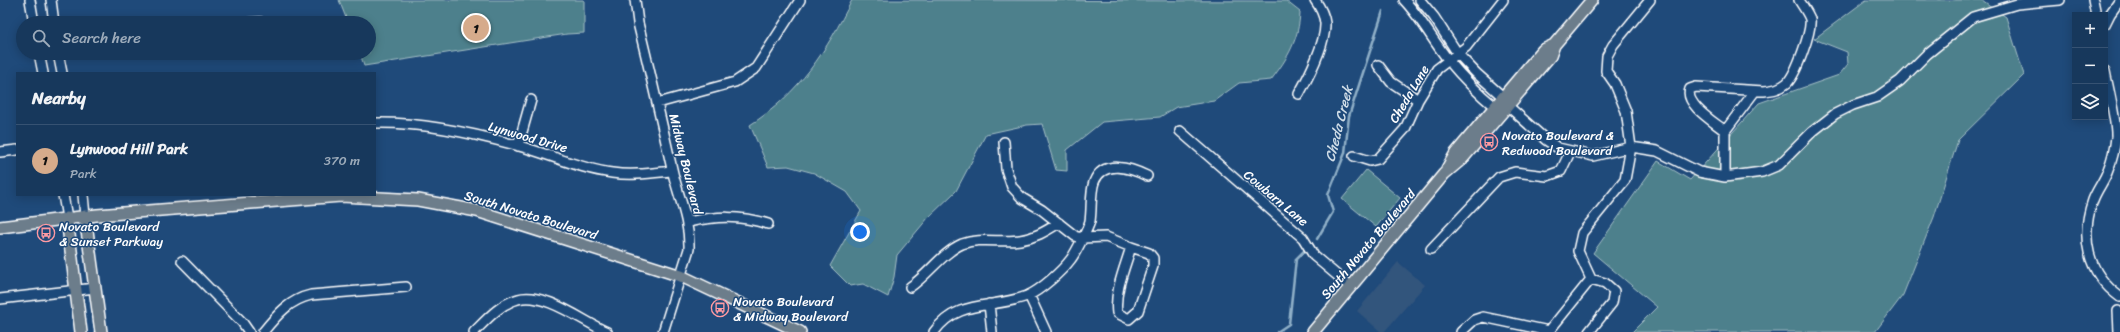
<!DOCTYPE html>
<meta charset="utf-8">
<style>
body{margin:0;font-family:Sriracha,sans-serif;background:#244365;color:#f1f3f6}
.controls{position:absolute;right:12px;top:12px;display:grid;overflow:hidden;border-radius:0px;box-shadow:0 2px 10px #0003}
.controls button{width:36px;height:36px;display:grid;place-items:center;padding:0;border:0;border-bottom:1px solid #365272;background:#17385c;color:#f1f3f6;font:20px sans-serif}
.you{position:absolute;left:860px;top:232px;width:14px;height:14px;margin:-10px;border:3px solid #fff;border-radius:50%;background:#1a73e8;box-shadow:0 0 0 6px #1a73e833}
.badge{display:grid;place-items:center;width:26px;height:26px;border-radius:50%;background:#d6ab8b;color:#111;font-size:13px;font-weight:700}
.pin{position:absolute;translate:-50% -50%;border:2px solid #fff;box-shadow:0 1px 4px #0006}
.list{margin:0;padding:0;list-style:none}
h2{display:flex;justify-content:space-between;align-items:center;height:52px;margin:0;padding:0 16px;font-size:17px}
h2 small{font-size:13px;font-weight:400;color:#9eacbb}
.list li{display:grid;grid-template-columns:26px 1fr auto;gap:12px;align-items:center;box-sizing:border-box;height:72px;padding:0 16px;border-top:1px solid #365272}
.list b{display:block;font-size:15px;white-space:nowrap}
.list p{margin:0;font-size:13px;white-space:nowrap;color:#9eacbb}
.list em{font-size:13px;font-style:normal;color:#9eacbb}
.icon{flex:none;width:22px;height:22px;fill:none;stroke:currentColor;stroke-width:2;stroke-linecap:round;stroke-linejoin:round}
.map{position:relative;flex:none;width:2120px;height:332px;overflow:hidden}
.search{position:absolute;background:#17385c;box-shadow:0 2px 10px #0003;left:16px;top:16px;width:360px;height:44px;display:flex;align-items:center;gap:10px;box-sizing:border-box;padding:0 14px;border-radius:22px;color:#9eacbb;font-size:15px}
.panel{position:absolute;background:#17385c;box-shadow:0 2px 10px #0003;left:16px;top:72px;width:360px;height:124px;border-radius:0px}
.map>svg:first-child{display:block}
.built{fill:#32547c}
.green{fill:#4d808c;stroke:#a6c0c6}
.lines{fill:none;stroke-linecap:round;stroke-linejoin:round}
.stream{stroke:#90b0c8;stroke-width:2.5}
.minor-casing{stroke:#fff;stroke-width:12}
.major-casing{stroke:#fff;stroke-width:14}
.minor{stroke:#1f4a7a;stroke-width:9}
.major{stroke:#6c7d8b;stroke-width:11}
.labels{text-anchor:middle;dominant-baseline:central;stroke-width:3;stroke-linejoin:round;paint-order:stroke}
.street-label{font-size:13px;fill:#fff;stroke:#1f4a7a}
.poi-label{font-size:13px;fill:#fff;stroke:#1f4a7a;text-anchor:start}
.water-label{font-size:14px;font-style:italic;fill:#d1dee8;stroke:#1f4a7a}
</style>
<div class="map">
<svg width="2120" height="332" viewBox="0 0 2120 332">
<rect width="100%" height="100%" fill="#1f4a7a"/>
<filter id="ink" filterUnits="userSpaceOnUse"><feTurbulence type="fractalNoise" baseFrequency=".025" numOctaves="2"/><feDisplacementMap in="SourceGraphic" scale="8" xChannelSelector="R" yChannelSelector="G"/><feConvolveMatrix kernelMatrix="1 2 1 2 8 2 1 2 1" color-interpolation-filters="sRGB"/></filter>
<g filter="url(#ink)">
<path class="built" d="M1398,262L1425,285L1384,332H1381L1357,311Z"/>
<path class="green" d="M339,0H584V33L567,34L364,66L360,53H369V23H348Z
M852,0L1286,1L1300,12C1299,39 1288,58 1271,80L1239,83L1214,101L1176,107L1160,117L1102,122L1067,150V171L1056,170L1042,124L1027,125L986,134L956,191L928,218L897,255L894,277L888,297L863,284L850,286L830,266L861,211L847,192L814,173L788,166L768,167L750,125C799,94 827,50 852,0Z
M1866,0H1982L2006,17L2024,75L1958,140L1934,217L1903,295L1875,332H1632L1657,307L1593,253L1658,161L1690,180L1759,103L1839,75L1848,64L1847,52L1814,39Z
M1366,170L1400,198L1376,227L1342,199Z"/>
<g class="lines">
<path class="stream" d="M1317,239L1333,212L1328,195L1345,153L1349,116L1383,11
M1277,332L1289,324L1296,259L1304,251"/>
<defs>
<path id="minor" d="M30,0L34,23
M51,0L54,23
M635,0L638,23C650,72 661,120 672,169C678,196 690,220 689,249L663,332
M1404,0C1422,19 1433,41 1449,61C1463,78 1478,93 1495,107L1500,106
M1420,0L1434,17L1458,54L1476,73L1503,97L1508,106L1546,140L1558,148L1593,156L1631,147L1657,151L1699,172L1725,177L1762,172L1779,165L1812,132L1835,114L1853,105L1877,97L1900,81L1927,54L1973,17L2017,4L2060,0
M2093,0L2096,15
M248,23L260,22
M2105,24L2110,14L2120,0
M39,53L43,73
M58,53L62,73
M1378,65L1391,82L1418,100
M2105,71C2108,87 2117,123 2116,137C2115,147 2112,160 2108,170C2105,180 2097,189 2093,200C2080,237 2087,273 2120,297
M1299,94C1309,76 1326,42 1325,23C1324,14 1320,7 1315,0
M658,103L735,82L756,68L800,0
M375,123C422,122 473,133 519,146C549,154 580,169 612,173C632,176 652,173 672,171
M1180,131L1303,238L1314,256L1351,287
M1725,131C1714,122 1684,104 1690,89L1696,87L1764,91C1773,90 1780,89 1787,83C1796,74 1812,31 1810,19C1808,13 1802,5 1799,0
M1004,142L1006,169L1012,187L1022,198L1042,210L1075,236L1082,238L1106,237L1131,247
M518,146L531,100
M0,152L17,150
M1354,156L1370,161L1378,159L1405,129L1418,100L1437,69L1466,47L1503,0
M1725,177V131L1755,91
M63,195L67,218
M83,195L85,216
M688,222C717,216 739,215 768,224
M1131,247L1149,253L1153,258V266L1138,311L1129,319L1117,313C1114,292 1125,267 1131,247Z
M1431,249L1499,177L1515,172L1547,176L1561,171L1570,152
M182,261L242,322L249,332
M910,287C928,275 942,253 962,244C980,237 1001,243 1020,240C1035,238 1046,231 1059,223
M1029,295L1046,332
M0,299L95,288
M989,304L992,332
M2118,311L2119,332
M263,332C277,315 289,300 311,295L406,287
M474,332C487,319 500,304 518,299C544,291 584,322 607,332
M934,332C957,299 993,309 1027,296C1041,290 1062,271 1071,259C1076,252 1088,229 1090,221C1092,209 1090,194 1094,182C1103,159 1131,168 1147,176
M1461,332L1474,320L1483,317L1549,331L1591,279L1578,251L1582,233L1625,180L1631,147L1626,111L1615,84L1606,71L1607,56L1613,45L1650,0
M1589,332L1612,303L1614,291L1605,283L1591,279"/>
<path id="major" d="M1447,169L1456,153L1543,50L1554,45
M85,216L101,332
M67,218L81,332
M0,227L97,215L341,196L418,200L477,211L681,276L800,332
M1313,332L1444,174L1463,158L1550,56L1554,45L1592,0"/>
</defs>
<use href="#minor" class="minor-casing"/>
<use href="#major" class="major-casing"/>
<use href="#minor" class="minor"/>
<use href="#major" class="major"/>
</g>
</g>
<defs>
<symbol id="bus-ring" viewBox="-11 -11 22 22"><circle r="9.5" fill="#1f4a7a" stroke="#ff9aa2" stroke-width="1.5"/><path d="M-5-6H5V4H4V6H2V4H-2V6H-4V4H-5ZM-3.5-4V0h7V-4ZM-3.5 1.2v1.5H-2V1.2ZM2 1.2v1.5H3.5V1.2Z" fill="#ff9aa2"/></symbol>
</defs>
<g fill-rule="evenodd">
<use href="#bus-ring" x="1479" y="132" width="20" height="20"/>
<use href="#bus-ring" x="36" y="223" width="20" height="20"/>
<use href="#bus-ring" x="710" y="298" width="20" height="20"/>
</g>
<g class="labels">
<g class="street-label">
<text transform="translate(1409 94) rotate(-59)">Cheda Lane</text>
<text transform="translate(528 137) rotate(16)">Lynwood Drive</text>
<text transform="translate(686 164) rotate(76)">Midway Boulevard</text>
<text transform="translate(1276 198) rotate(40)">Cowbarn Lane</text>
<text transform="translate(531 215) rotate(17)">South Novato Boulevard</text>
<text transform="translate(1368 244) rotate(-50)">South Novato Boulevard</text>
</g>
<g class="poi-label">
<text x="1502" y="135">Novato Boulevard &amp;<tspan x="1502" dy="15">Redwood Boulevard</tspan></text>
<text x="59" y="226">Novato Boulevard<tspan x="59" dy="15">&amp; Sunset Parkway</tspan></text>
<text x="733" y="301">Novato Boulevard<tspan x="733" dy="15">&amp; Midway Boulevard</tspan></text>
</g>
<g class="water-label">
<text transform="translate(1339 124) rotate(-76)">Cheda Creek</text>
</g>
</g>
</svg>
<div class="controls">
<button>+</button>
<button>−</button>
<button><svg class="icon" aria-label="layers" viewBox="0 0 24 24"><path d="M12 4l9 5-9 5-9-5zM3 14l9 5 9-5"/></svg></button>
</div>
<div class="you"></div>
<div class="pin badge" style="left:476px;top:28px">1</div>
<div class="search"><svg class="icon" aria-label="search" viewBox="0 0 24 24"><circle cx="10" cy="10" r="6"/><path d="M15 15l6 6"/></svg>Search here</div>
<section class="panel">
<h2>Nearby<small></small></h2>
<ul class="list">
<li><span class="badge">1</span><div><b>Lynwood Hill Park</b><p>Park</p></div><em>370 m</em></li>
</ul>
</section>
</div>
